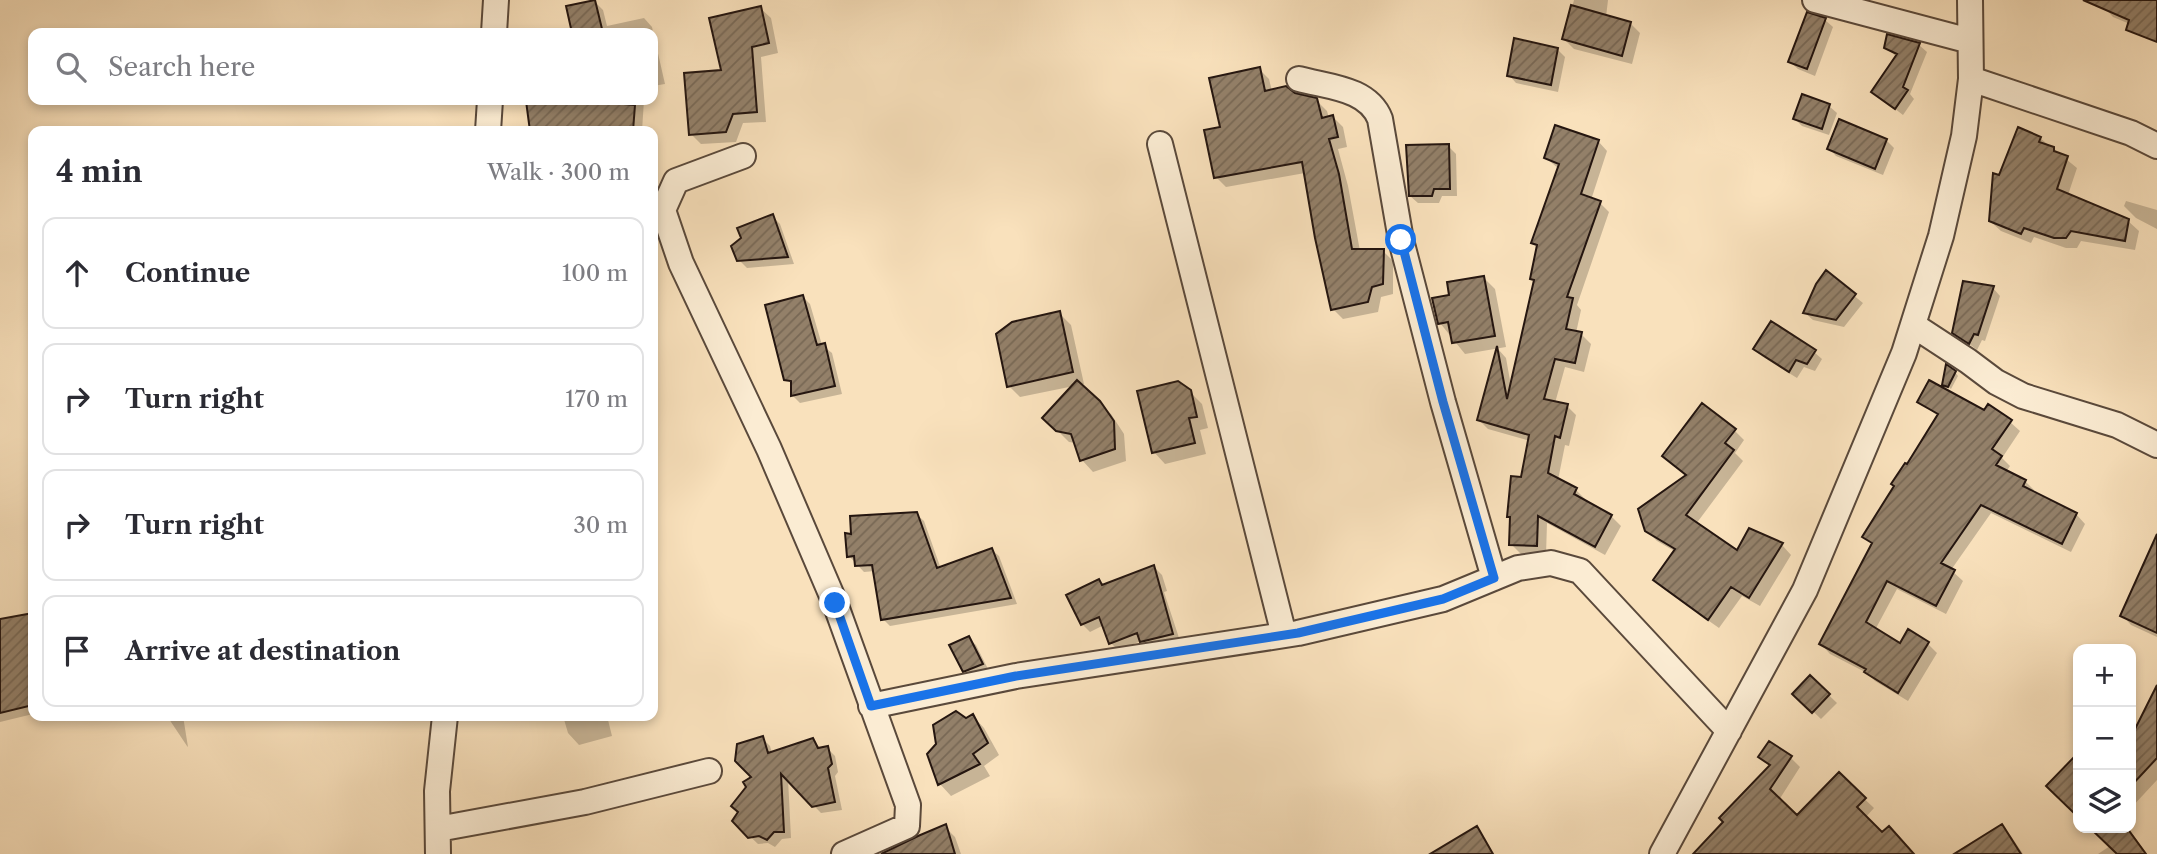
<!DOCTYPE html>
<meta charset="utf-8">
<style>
body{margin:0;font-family:"Libre Caslon Text",serif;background:#f7f7f7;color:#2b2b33}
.controls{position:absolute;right:21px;bottom:21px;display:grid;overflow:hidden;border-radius:14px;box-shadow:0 4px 10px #0003}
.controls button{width:63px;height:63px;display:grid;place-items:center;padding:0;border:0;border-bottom:2px solid #e1e1e2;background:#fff;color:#2b2b33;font:35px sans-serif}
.stop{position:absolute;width:21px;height:21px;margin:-16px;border:5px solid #1a73e8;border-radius:50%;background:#fff}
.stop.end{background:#1a73e8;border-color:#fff;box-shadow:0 2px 7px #0008}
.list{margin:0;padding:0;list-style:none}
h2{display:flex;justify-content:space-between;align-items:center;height:91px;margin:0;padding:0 28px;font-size:30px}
h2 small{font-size:23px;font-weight:400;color:#7c7c81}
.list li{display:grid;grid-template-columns:46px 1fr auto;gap:21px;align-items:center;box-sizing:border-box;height:112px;margin:0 14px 14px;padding:0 14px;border:2px solid #e1e1e2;border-radius:14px}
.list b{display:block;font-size:26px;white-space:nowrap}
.list em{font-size:23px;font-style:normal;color:#7c7c81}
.icon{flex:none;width:38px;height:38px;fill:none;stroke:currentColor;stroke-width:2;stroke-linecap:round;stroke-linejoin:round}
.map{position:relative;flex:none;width:2157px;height:854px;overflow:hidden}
.search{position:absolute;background:#fff;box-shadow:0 4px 10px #0003;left:28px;top:28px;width:630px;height:77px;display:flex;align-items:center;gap:18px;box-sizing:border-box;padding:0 24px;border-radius:14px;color:#7c7c81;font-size:26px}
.panel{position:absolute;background:#fff;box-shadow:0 4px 10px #0003;left:28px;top:126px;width:630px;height:595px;border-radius:14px}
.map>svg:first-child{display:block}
.shadow{fill:#0003}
.building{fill:url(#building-hatch);stroke:#251610;stroke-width:2}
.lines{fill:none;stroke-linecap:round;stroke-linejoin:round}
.street-casing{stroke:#5a493b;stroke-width:28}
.street{stroke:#fbecd3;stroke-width:24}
.route{stroke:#1a73e8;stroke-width:9}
</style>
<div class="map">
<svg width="2157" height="854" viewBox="0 0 2157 854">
<defs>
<pattern id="building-hatch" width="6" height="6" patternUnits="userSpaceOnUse" patternTransform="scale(1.75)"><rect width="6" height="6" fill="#938069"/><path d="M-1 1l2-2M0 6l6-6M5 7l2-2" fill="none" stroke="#786855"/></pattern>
</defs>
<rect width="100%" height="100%" fill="#f9e1bc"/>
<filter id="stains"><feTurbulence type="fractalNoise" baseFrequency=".00286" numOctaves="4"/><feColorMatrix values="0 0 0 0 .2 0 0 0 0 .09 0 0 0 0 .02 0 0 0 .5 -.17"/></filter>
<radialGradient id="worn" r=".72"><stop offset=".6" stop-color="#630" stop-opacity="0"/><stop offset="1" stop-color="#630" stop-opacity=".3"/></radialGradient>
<path class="shadow" d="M1574,0H1608L1606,17L1630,23L1640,33L1632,64L1574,49L1564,39Z
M2107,0H2157V27L2154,34L2113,17L2104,7Z
M594,1L603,10L607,26L644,18L652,27L665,84L653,86V33H574L568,7Z
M760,8L771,18L778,53L761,57L766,122L743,123L736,142L701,144L691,134Z
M1825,20L1833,27L1815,76L1798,69L1790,62Z
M1888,37L1919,45L1927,52L1910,94L1914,99L1903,115L1873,92L1897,57L1886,48Z
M1557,49L1565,57L1558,92L1516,83L1509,75Z
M1259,69L1269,79L1272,91L1316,100L1327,111L1329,118L1333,117L1343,127L1347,147L1338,149L1348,186L1360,251H1383L1393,261V294L1381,297L1378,312L1343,319L1333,309L1305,173L1226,187L1216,177L1222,128Z
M552,100H644L642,131H532L528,103Z
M1829,106L1837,113L1829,135L1802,126L1795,119Z
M2040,138L2077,168L2068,195L2128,221L2139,231L2135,250L2081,241L2077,248H2066L2034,237L2031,243L2001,231L1990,221L2000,177Z
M1886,140L1894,148L1883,175L1836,156L1829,148Z
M1598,141L1607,151L1591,200L1600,203L1609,212L1577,305L1581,310L1576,333L1581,334L1591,344L1584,372L1565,367L1555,403L1567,406L1576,415L1569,446L1565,445L1558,480L1576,490L1585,499L1584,502L1611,516L1621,526L1605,555L1547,523L1546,555L1521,554L1511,544L1512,519L1509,516L1522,479L1530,441L1488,429L1479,420L1498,349L1506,358L1511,386L1536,283L1531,279L1539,248L1533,243L1559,169L1546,158Z
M1448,146L1456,154L1457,196H1442L1439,203H1418L1410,196Z
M2126,201L2157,210V229L2136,218L2124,206Z
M772,216L780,224L794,264L747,268L739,260Z
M1826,273L1863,303L1844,327L1813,320L1805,313Z
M1484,278L1495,289L1506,347L1465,354L1440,323L1451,297Z
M1993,288L2000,296L1985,341L1982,340L1977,350L1954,332Z
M803,297L810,304L822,345L832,353L842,394L800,403L793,396V386L787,379Z
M1059,313L1071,325L1084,384L1079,385L1111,414L1124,434L1126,461L1093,472L1082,460L1076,443L1069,442L1056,429L1074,386L1020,397L1009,386Z
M1755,349L1814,352L1822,359L1815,371L1804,367L1797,378L1763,357Z
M1955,372L1958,376L1951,389L1944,384Z
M1190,392L1202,404L1208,428L1200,430L1206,454L1165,464L1154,452Z
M1920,402L1985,412L2010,422L2020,431L2002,458L2010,466L2006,472L2025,481L2034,490L2033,493L2076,514L2085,524L2071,552L1991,513L1951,570L1963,581L1946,614L1897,589L1875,630L1900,646L1909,632L1928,644L1937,653L1908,701L1875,681L1867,673L1830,654L1821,644L1873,545L1864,537L1939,417Z
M1734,430L1744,440L1735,453L1743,461L1696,524L1737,552L1782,545L1791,555L1760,606L1742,596L1719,628L1665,590L1655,580L1676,552L1657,541L1646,530L1687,477L1664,456Z
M916,514L924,521L941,569L992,550L999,556L1017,604L890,626L883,619L875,571L864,572L849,556L853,537Z
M2157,541V637L2131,625L2122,615Z
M1154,567L1162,575L1167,591L1164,592L1180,641L1149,649L1141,641L1118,650L1111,643L1104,625L1090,632L1082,624L1099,581L1103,586Z
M33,615V714L0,722V620Z
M968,638L976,645L989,671L972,678L964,671Z
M1810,677L1837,703L1821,719L1795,694Z
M2146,711L2157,716V780L2131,808V741Z
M167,716H183L188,747L187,746Z
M563,716H607L612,736L579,745L568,733Z
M973,716L984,728L999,755L984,766L990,776L951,796L940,784L929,754Z
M762,738L770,746L772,753L812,740L821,749L827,748L835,756L838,772L835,776L842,810L821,813L788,779L791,838L782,839L775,847L768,843L758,844L734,821L754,778Z
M1760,757H1790L1800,767L1779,800L1797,817L1839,775L1874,808L1865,818L1882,834L1913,854H1696L1770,767Z
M2001,826L2011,836L2023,854H1957Z
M945,827L955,837L961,854H909Z
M2092,828H2128L2147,854H2098L2110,846Z"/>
<path class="building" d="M595,0L603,33H572L566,6Z
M2083,0H2157V42L2126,30L2129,20Z
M1571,5L1631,22L1622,56L1562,39Z
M761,6L769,43L752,47L757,112L733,114L726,132L689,135L684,73L721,70L709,18Z
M1807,12L1826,18L1807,69L1788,62Z
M1887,34L1920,43L1903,87L1908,90L1895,109L1871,92L1897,54L1884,48Z
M1514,38L1558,48L1551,85L1507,76Z
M1260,67L1265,91L1286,86L1295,93L1317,98L1322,118L1333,115L1338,137L1329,139L1339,174L1352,249H1384L1383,284L1372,287L1368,302L1331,310L1315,238L1302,162L1214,178L1204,130L1220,127L1209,78Z
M1802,94L1830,104L1822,129L1793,119Z
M538,100H577L635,105L633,131H530L526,101Z
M1839,119L1887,139L1875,169L1827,149Z
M1555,125L1599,140L1581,194L1601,201L1567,297L1573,298L1566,329L1582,332L1575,363L1555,359L1544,399L1568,404L1560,438L1555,436L1548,473L1577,488L1574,494L1612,515L1595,547L1538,516L1537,546L1509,545L1510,517H1507L1511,476L1521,477L1529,435L1477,420L1497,346L1507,399L1534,280L1530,279L1537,245L1531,243L1559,164L1544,158Z
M2018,127L2041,137L2039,142L2054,147V151L2068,156L2057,189L2129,219L2125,241L2071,231L2066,238H2054L2024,228L2021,234L1989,221L1993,173L1999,175Z
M1449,144L1450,189H1434L1432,196H1409L1406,145Z
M773,214L788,257L737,261L731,246L741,238L737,228Z
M1826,270L1856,294L1836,320L1803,313L1816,284Z
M1484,276L1495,336L1452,343L1448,322L1438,324L1432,298L1449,295L1447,282Z
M1963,281L1994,286L1978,335L1974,334L1969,344L1952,333Z
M803,295L817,345L825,343L835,386L791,396V381L784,380L765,305Z
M1060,311L1073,372L1007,387L996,334L1012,322Z
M1771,321L1816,350L1807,364L1796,360L1789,372L1753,349Z
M1946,364L1956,371L1948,387L1942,385Z
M1077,380L1100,401L1114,421L1115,449L1080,461L1071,434L1056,431L1042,418Z
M1929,380L1984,410L1988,404L2012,420L1992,449L2002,456L1996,465L2026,480L2023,486L2077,513L2062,544L1981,505L1941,563L1955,570L1936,606L1887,581L1866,622L1900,643L1908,629L1929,642L1898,693L1864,672L1866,669L1819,644L1872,543L1862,537L1894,486L1891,484L1905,463L1907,464L1938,414L1917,402Z
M1178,381L1191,390L1197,417L1189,418L1195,443L1152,453L1137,391Z
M1702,403L1736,429L1725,443L1734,450L1686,515L1737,550L1749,528L1783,543L1749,598L1731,587L1708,620L1653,580L1675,549L1645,531L1638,509L1686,475L1662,456Z
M917,512L937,568L992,548L1011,598L881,620L872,565L855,566L854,556L847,557L845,533L851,534L850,516Z
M2157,534V633L2120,616Z
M1154,565L1173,634L1140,642L1137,633L1109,644L1099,617L1081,625L1066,595L1099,579L1102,585Z
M33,613V705L0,713V619Z
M969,636L983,664L963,672L949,645Z
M1810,675L1830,694L1812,713L1792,694Z
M2157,685V758L2131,786V737Z
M956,711L966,718L973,714L988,743L973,754L980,764L938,785L927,754L936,744L933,725Z
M763,736L768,753L813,738L818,748L828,746L832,764L828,768L835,802L812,807L781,774L784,832H774L767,840L759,836L748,838L732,821L738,812L731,806L746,787L743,782L751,777L735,761L737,744Z
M1769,741L1792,756L1770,789L1797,815L1839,772L1866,798L1857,807L1882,832L1889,826L1914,854H1693L1723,822L1719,818L1770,765L1758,757Z
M2078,753V817L2046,786Z
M946,824L955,854H881L918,836Z
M2002,824L2021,854H1954Z
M1477,826L1493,854H1430Z
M2090,828H2127L2146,854H2117Z"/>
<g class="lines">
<defs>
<path id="street" d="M1815,0L1970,41
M494,33L496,0
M1299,79C1328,87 1368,88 1380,119L1401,240L1443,402L1494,578
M1971,79L2131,133L2157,146
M488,131L490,100
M1160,144L1284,635
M743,156L676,181L663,210L681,263L769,449L835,603L908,805L907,826L844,854
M1913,325L1968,361L1996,382L2023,396L2117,425L2157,445
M871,706L1016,676L1298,633L1443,599L1518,568L1551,563L1580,571L1729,731
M438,829L585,802L709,771
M438,854L437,791L445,716
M1662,854L1805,590L1904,353L1941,236L1964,136L1971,79L1970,0"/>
</defs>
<use href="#street" class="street-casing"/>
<use href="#street" class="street"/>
</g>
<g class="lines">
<path class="route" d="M835,603L871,706L1016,676L1298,633L1443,599L1494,578L1443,402L1401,240"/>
</g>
<rect width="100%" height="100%" filter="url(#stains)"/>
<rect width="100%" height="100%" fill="url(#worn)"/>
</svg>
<div class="controls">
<button>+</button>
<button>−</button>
<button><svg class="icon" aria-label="layers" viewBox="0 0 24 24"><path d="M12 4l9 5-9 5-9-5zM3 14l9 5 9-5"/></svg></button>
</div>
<div class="stop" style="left:1401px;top:240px"></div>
<div class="stop end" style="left:835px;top:603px"></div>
<div class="search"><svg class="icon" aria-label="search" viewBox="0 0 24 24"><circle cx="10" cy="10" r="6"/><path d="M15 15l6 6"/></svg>Search here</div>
<section class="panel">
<h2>4 min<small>Walk · 300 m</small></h2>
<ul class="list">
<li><svg class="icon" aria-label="ahead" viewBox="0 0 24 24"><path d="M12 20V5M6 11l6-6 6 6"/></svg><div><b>Continue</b></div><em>100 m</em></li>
<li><svg class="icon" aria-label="right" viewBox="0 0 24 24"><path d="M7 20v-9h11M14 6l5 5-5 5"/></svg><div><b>Turn right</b></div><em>170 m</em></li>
<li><svg class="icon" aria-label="right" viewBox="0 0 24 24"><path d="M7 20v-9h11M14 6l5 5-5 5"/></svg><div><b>Turn right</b></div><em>30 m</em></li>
<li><svg class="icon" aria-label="arrive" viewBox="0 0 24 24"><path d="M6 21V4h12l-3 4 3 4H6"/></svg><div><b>Arrive at destination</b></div></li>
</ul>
</section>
</div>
